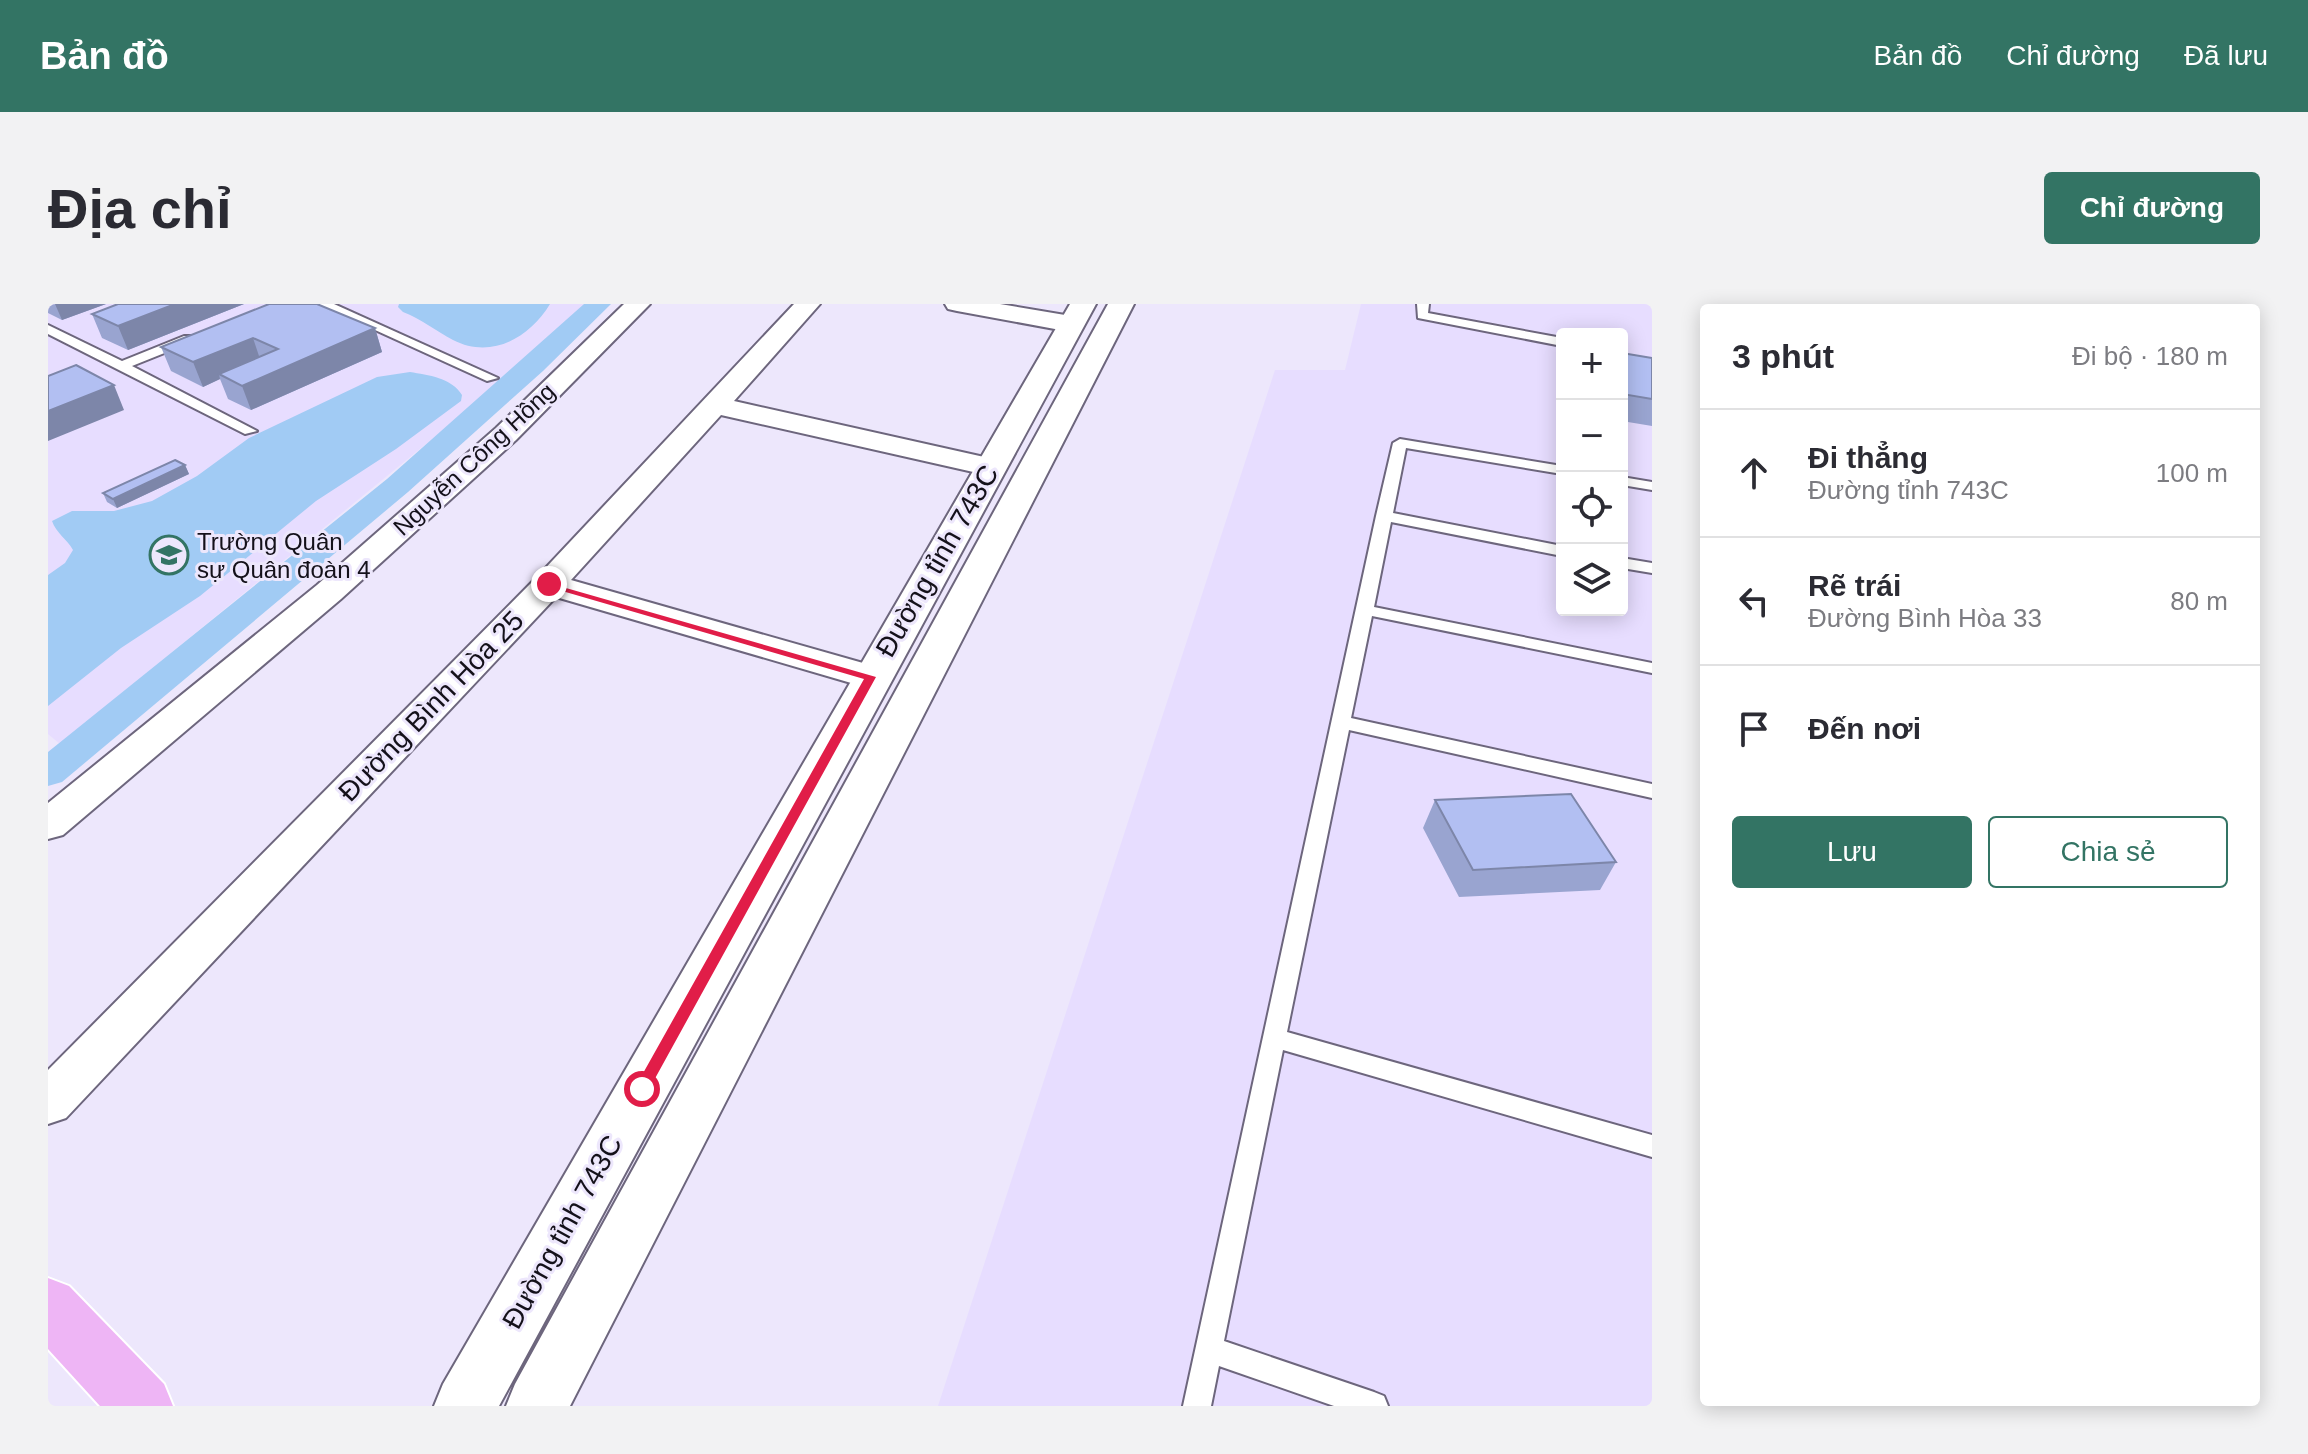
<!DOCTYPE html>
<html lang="vi">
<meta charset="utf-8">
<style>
body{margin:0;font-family:Arial,sans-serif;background:#f2f2f3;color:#2b2b33}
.controls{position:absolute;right:24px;top:24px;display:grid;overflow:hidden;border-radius:8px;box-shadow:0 4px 20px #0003}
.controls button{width:72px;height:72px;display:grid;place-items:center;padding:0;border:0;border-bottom:2px solid #e1e1e2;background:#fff;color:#2b2b33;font:40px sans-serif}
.stop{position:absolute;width:24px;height:24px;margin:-18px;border:6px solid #e11d48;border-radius:50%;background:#fff}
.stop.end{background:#e11d48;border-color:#fff;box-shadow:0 2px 8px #0008}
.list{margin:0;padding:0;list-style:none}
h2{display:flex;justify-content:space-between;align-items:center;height:104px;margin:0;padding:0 32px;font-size:34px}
h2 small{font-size:26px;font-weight:400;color:#7c7c81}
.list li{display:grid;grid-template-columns:52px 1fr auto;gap:24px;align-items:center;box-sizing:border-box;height:128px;padding:0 32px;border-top:2px solid #e1e1e2}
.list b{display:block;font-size:30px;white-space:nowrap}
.list p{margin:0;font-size:26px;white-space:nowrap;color:#7c7c81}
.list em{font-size:26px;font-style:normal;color:#7c7c81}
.actions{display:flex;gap:16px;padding:24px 32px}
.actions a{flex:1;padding:18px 0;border:2px solid #337464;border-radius:8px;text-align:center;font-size:28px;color:#337464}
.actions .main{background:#337464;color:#fff}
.icon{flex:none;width:44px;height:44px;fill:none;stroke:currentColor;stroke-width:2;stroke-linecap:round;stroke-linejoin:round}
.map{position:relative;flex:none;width:1604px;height:1102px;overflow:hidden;border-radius:8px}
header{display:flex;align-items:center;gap:48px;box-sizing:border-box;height:112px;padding:0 40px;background:#337464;color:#fff}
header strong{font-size:38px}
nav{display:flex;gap:44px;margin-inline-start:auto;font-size:28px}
.intro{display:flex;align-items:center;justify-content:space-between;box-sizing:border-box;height:192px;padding:0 48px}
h1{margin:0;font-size:56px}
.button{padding:20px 36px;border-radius:8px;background:#337464;color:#fff;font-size:28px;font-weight:700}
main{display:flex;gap:48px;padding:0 48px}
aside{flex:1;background:#fff;border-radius:8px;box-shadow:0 4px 20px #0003}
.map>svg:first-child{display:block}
.built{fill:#e7ddff;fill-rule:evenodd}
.water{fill:#a1cbf4}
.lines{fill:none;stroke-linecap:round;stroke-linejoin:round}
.canal{fill:#a1cbf4;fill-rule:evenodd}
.service-casing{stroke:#6d667d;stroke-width:4}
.minor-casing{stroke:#6d667d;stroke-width:4}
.secondary-casing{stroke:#6d667d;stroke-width:4}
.primary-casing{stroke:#fff;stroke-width:4}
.service{fill:#fff;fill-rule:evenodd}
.minor{fill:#fff;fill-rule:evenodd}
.secondary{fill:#fff;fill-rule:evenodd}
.primary{fill:#eeb5f5;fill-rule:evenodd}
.wall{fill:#99a4d0}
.shaded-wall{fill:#7d86a9}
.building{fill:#b2bff2;stroke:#7d86a9;stroke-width:2}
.route{fill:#e11d48}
.labels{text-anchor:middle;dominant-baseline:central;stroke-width:6;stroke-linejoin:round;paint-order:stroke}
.far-street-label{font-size:24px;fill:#14111a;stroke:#ede7fc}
.far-poi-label{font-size:24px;fill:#14111a;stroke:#ede7fc;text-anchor:start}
.street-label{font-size:28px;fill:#14111a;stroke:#ede7fc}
</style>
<header>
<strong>Bản đồ</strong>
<nav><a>Bản đồ</a><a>Chỉ đường</a><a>Đã lưu</a></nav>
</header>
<div class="intro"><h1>Địa chỉ</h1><a class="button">Chỉ đường</a></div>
<main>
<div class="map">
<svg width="1604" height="1102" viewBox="0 0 1604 1102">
<rect width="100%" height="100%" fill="#ede7fc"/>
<path class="built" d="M0,0H536L461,72L12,440L0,430Z
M1313,0H1604V1102H890L1227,66H1297ZM1514,30H1574V306H1514Z"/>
<path class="water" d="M351,0H502C482,33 444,56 405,36C388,27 373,15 355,8L350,3Z
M362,68C380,71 404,74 414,91L413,97L348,145L268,197L152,292L73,344L0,402V271L17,259L25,246C19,235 8,229 4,217L24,207H66L104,197L149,172L201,134L329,73Z"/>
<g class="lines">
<path class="canal" d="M536,0H563L495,67L360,188L14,478L0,482V448L339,175Z"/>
<defs>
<path id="service" d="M270,0H286L450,74L439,77Z
M1369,0H1381L1380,9L1514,34V42L1370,14Z
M0,21L74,57L136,32H144V38L84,62L209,127L197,130L0,30Z
M1352,135L1514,162V170L1358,144L1345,209L1514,242V252L1343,218L1326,303L1604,359V369L1324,312L1303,414L1604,480V494L1301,426L1239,728L1604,831V853L1235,746L1176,1037L1326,1088L1336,1092L1340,1102H1286L1171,1062L1163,1102H1135L1328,212L1345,139Z
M1574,173L1604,178V186L1574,181Z
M1574,254L1604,259V269L1574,264Z"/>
<path id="minor" d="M576,0H602L468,136L293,295L15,531L0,535V499L269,281L448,124Z
M746,0H772L686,97L954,157L958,163L954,169L943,172L673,111L523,276L836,365L841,373L836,381L823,384L810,381L508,293L18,814L0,820V766L489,273Z
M897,0H952L1023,12L1032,15L1036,20L1032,25L1023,28L909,7L900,5Z"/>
<path id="secondary" d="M1022,0H1048L451,1102H386L395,1080Z
M1060,0H1086L522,1102H458L467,1080Z"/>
<path id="primary" d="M0,974L21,982L116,1080L125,1102H52L0,1045Z"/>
</defs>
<use href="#service" class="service-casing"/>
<use href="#minor" class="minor-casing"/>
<use href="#secondary" class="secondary-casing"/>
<use href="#primary" class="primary-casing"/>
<use href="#service" class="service"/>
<use href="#minor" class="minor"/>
<use href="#secondary" class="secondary"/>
<use href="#primary" class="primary"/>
</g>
<path class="wall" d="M0,0H58L14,16L0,9Z
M70,0H196L80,46L54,34L44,10Z
M221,0L327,24L334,48L203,106L180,95L172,75L155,83L123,67L113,43Z
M1574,49L1604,54V122L1574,117Z
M137,161L141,170L69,204L59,198L55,189Z
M1387,496L1568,558L1552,586L1411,593L1375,524Z"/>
<path class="shaded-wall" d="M7,0H58L14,16Z
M127,0H196L80,46L70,22Z
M327,24L334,48L203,106L194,82Z
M205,34L213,58L171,70L172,75L155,83L145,58Z
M66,81L76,106L0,137V107Z
M137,161L141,170L69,204L65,195Z"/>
<path class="building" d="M70,0H127L70,22L44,10Z
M221,0H269L327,24L194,82L171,70L230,45L205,34L145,58L113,43Z
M1574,49L1604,54V95L1574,90Z
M28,61L66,81L0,107V72Z
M127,156L137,161L65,195L55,189Z
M1523,490L1568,558L1425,566L1387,496Z"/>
<path class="route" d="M497,278L828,373L599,789H589V780L816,375L497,282Z"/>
<defs>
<symbol id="school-ring" viewBox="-11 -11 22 22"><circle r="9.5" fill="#ede7fc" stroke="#337464" stroke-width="1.5"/><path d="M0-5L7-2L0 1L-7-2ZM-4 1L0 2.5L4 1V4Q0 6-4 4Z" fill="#337464"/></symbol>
</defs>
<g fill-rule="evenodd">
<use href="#school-ring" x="99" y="229" width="44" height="44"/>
</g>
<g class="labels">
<g class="far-street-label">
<text transform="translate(426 155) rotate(-43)">Nguyễn Công Hồng</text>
</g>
<g class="far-poi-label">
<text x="149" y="237">Trường Quân<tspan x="149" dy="28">sự Quân đoàn 4</tspan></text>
</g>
<g class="street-label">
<text transform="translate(889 257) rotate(-60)">Đường tỉnh 743C</text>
<text transform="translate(383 402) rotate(-46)">Đường Bình Hòa 25</text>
<text transform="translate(514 928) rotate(-61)">Đường tỉnh 743C</text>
</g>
</g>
</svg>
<div class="controls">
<button>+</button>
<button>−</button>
<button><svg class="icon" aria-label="locate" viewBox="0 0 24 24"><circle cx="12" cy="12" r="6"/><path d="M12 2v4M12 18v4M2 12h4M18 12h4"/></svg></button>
<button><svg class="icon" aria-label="layers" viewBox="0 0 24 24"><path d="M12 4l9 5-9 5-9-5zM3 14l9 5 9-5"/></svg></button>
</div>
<div class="stop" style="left:594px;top:785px"></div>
<div class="stop end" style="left:501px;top:280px"></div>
</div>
<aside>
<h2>3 phút<small>Đi bộ · 180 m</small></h2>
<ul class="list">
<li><svg class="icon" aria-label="ahead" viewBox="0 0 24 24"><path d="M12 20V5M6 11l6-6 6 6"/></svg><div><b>Đi thẳng</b><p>Đường tỉnh 743C</p></div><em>100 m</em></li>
<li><svg class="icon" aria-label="left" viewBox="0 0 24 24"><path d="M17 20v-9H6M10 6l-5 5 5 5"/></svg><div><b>Rẽ trái</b><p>Đường Bình Hòa 33</p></div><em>80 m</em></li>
<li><svg class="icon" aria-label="arrive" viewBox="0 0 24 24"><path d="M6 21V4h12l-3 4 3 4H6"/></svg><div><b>Đến nơi</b></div></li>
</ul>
<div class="actions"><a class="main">Lưu</a><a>Chia sẻ</a></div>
</aside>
</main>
